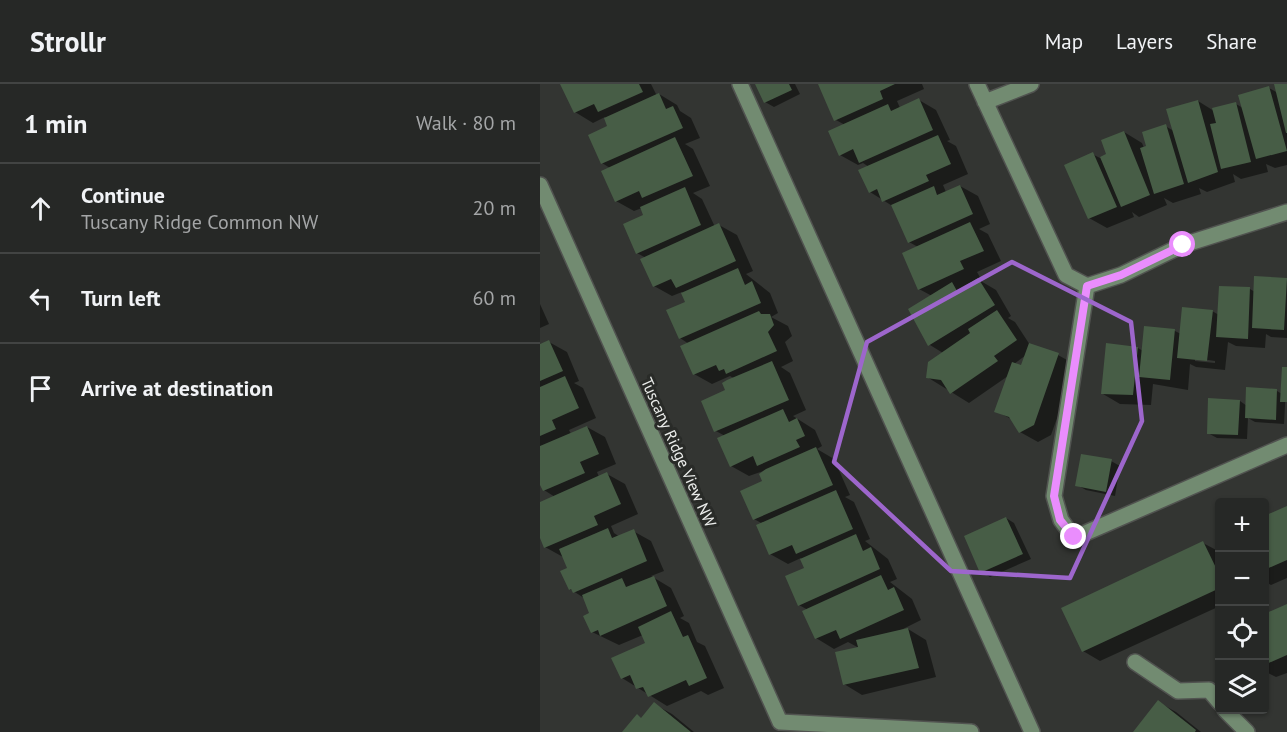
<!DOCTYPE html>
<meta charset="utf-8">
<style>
body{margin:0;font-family:"PT Sans",sans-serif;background:#323432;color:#f1f3f6}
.controls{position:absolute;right:18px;bottom:18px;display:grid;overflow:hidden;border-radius:6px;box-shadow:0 2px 4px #0004}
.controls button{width:54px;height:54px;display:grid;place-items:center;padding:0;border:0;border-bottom:2px solid #424443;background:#262826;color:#f1f3f6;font:30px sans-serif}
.stop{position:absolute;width:18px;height:18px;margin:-14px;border:4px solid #ea8dfd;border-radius:50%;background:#fff}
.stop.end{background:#ea8dfd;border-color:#fff;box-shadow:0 2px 6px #0008}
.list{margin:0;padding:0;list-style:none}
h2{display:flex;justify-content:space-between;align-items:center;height:78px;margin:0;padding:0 24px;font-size:26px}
h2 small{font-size:20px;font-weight:400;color:#a4a6a7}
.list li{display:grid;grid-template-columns:39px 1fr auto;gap:18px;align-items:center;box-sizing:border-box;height:90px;padding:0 24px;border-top:2px solid #424443}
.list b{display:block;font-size:22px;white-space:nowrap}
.list p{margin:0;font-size:20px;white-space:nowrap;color:#a4a6a7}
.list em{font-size:20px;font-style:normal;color:#a4a6a7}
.icon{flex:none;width:33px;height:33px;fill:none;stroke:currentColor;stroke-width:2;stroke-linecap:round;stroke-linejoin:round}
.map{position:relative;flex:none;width:747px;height:648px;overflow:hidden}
header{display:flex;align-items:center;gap:36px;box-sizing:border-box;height:84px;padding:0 30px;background:#262826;border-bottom:2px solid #424443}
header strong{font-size:28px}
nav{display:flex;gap:33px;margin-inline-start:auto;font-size:21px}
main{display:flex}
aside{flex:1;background:#262826}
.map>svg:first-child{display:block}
.shadow{fill:#0007;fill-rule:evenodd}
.building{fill:#475d46}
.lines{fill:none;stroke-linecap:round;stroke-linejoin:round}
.minor-casing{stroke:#515350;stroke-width:18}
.minor{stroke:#728b71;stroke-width:15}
.route{stroke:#ea8dfd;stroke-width:8}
.marked{fill:none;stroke:#9d66cc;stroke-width:4.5;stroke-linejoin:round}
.labels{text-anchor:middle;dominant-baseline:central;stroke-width:6;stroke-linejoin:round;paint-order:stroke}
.street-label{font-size:16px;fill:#eceeec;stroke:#292b28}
</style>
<header>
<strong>Strollr</strong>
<nav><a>Map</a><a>Layers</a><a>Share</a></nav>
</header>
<main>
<aside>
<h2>1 min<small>Walk · 80 m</small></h2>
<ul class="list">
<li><svg class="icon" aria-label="ahead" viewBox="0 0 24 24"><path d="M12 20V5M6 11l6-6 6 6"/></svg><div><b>Continue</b><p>Tuscany Ridge Common NW</p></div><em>20 m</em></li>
<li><svg class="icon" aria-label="left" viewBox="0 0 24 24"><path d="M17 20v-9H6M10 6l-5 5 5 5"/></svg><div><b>Turn left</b></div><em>60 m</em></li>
<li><svg class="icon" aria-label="arrive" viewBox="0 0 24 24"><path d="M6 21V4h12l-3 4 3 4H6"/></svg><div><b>Arrive at destination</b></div></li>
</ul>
</aside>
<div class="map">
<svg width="747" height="648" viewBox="0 0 747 648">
<rect width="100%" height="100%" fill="#333532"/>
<path class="shadow" d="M24,0H111L117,12L119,10L137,21L140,27L151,34L160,54L145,60L153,65L170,102L153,109L162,115L175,143L179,141L197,151L213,187L206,190L230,209L238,229L231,233L248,242L252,252L245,258L253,277L241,283L250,289L266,326L253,332L275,346L282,362L277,365L294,375L310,411L305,413L314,418L330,455L325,457L348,475L357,495L350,498L372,515L381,536L361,546L368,545L386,556L396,593L322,611L304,600L319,564L308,558L294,565L276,554L268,526L259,521L266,485L261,474L248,480L230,470L223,440L214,435L229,385L209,392L191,382L185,352L176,347L187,307L195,295L190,292L172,300L154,290L149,260L140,254L147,219L142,208L132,212L114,202L106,174L97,169L105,131L102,124L94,127L76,117L70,84L62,79L69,43L65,33L53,39L35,28Z
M218,0H255L260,10L234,23L225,18Z
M280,0H382L384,5L357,17L360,24L379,16L396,26L410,56L407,57L416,62L428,90L403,101L406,108L420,102L438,112L450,140L439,145L448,150L461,177L437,188L441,195L439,196L456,206L471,232L468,234L475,238L490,261L518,271L536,281L511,351L498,358L480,348L473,336L456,327L468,292L429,319L387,293L403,269L390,261L392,212L379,205L378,163L369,158L354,123L330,108L329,83L323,79L318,81L300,71L305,41L296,36ZM486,271L482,283L474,280Z
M736,0H747V81L735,84L726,80L728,88L701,95L693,90L695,98L667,108L659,104L661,110L633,119L624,114L627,121L599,133L592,128L594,133L567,144L549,134L552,70L560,74L568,70L584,48L602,59L604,64L608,63L625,42L634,47L658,17L674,27L696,20L703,24L729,4L738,9Z
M747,196V254L731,253L726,250L725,264L696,262L688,258L685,286L656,283L650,280L648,306L613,300L611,321L580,320L563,310L598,264L603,267L606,244L635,247L641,250L672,227L679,231L681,203L710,205L715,208ZM655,274L675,277V279L655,277Z
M0,220L9,240L0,244Z
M9,258L27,268L39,297L34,299L43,304L56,334L29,346L31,350L47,343L65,353L76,380L57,388L59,393L67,390L85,400L98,430L71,442L74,449L80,453L93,447L111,457L124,487L111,492L131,504L144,532L140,534L149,539L157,558L165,562L184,604L168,611L161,607L127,622L82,594L107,560L103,551L79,561L52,548L51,530L44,514L30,505L29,484L23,473L5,463L0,451V419L15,413L4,406L0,399V260Z
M747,284L744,340L715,338L708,334L707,355L677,354L668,349L700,317L707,322L737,307L742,310Z
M571,377L580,382L575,412L546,406L537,401Z
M747,423V494L731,501L724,497V433Z
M466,434L474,439L491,475L450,493L442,488L426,452Z
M663,459L680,468V522L560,577L543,567Z
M747,522V589L736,593L724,587V532Z
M618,618L636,628L661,648H595Z
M114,620L132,630L154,648H84L102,635Z"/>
<path class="building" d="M20,0H99L103,8L58,28L54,20L34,29Z
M215,0H249L252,6L224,19Z
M278,0H355L340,7L343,15L294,37Z
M734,0H747V49H746Z
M729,2L747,67L716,75L698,11Z
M119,9L126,25L133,22L143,44L61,80L48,51L67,42L64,34Z
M379,14L393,46L319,79L313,65L299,72L288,47L348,20L351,27Z
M658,16L678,88L648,99L626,25Z
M696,18L711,78L681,85L670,40L676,39L672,24Z
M626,40L644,100L614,110L600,64L606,62L602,48Z
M584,47L610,111L581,123L560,73L566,70L561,56Z
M398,51L411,80L386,91L389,97L342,118L337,105L329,109L318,86Z
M135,53L153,92L102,114L99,107L75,118L61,87Z
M553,68L577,123L548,135L524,81Z
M420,101L433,130L368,159L351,121L394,102L397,111Z
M145,103L161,141L96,170L83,140L103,131L100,123Z
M430,138L444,167L420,177L424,185L378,206L362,169Z
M179,139L196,177L136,204L131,195L113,203L100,175Z
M198,184L205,201L212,197L221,219L139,255L126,226L145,218L141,209Z
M714,192L747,194L744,246L712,244Z
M438,194L455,221L388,262L368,225L412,198L417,207Z
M679,202L710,203L708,255L676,253Z
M642,223L673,226L667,277L637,274Z
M457,226L477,256L454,272L458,277L410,310L401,296L386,294L388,278L430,249L428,245Z
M219,227L221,230H230L234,241L228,248L237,267L186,290L184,285L179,287L176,281L153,291L140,262Z
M604,242L635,245L630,296L599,293Z
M9,256L23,287L0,297V260Z
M489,259L519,269L494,341L479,349L469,333L454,328L472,278L481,281Z
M566,259L598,263L593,311L561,310Z
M232,277L249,316L174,348L161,317L185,306L182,299L187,296Z
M742,283H747V318H740Z
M25,292L39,324L12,336L16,345L0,352V303Z
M706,303L737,305L736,336L705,334Z
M668,314L700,316L698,351L667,350Z
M243,325L249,338L257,334L265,352L256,356L260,363L217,382L213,372L190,383L177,354Z
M47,342L59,370L40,378L45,389L3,407L0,401V362Z
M276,363L293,401L213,436L200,407L222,397L219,390L226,385Z
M541,370L572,375L566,408L535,402Z
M67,388L81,420L54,432L58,441L4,464L0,454V418Z
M296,406L313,445L256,470L252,461L229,471L216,441Z
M747,422V476L724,486V432Z
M466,433L483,470L440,489L424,452Z
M68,444L72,454L94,445L107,477L33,509L31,505L29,506L20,487L27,484L19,465Z
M316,450L323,467L331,463L340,485L258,522L245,492L264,484L260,475Z
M663,457L680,492V504L542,568L521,524Z
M341,491L348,506L354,503L364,526L300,555L296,546L275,555L262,527Z
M114,492L127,522L60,552L58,546L51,549L43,532L49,529L42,511L82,494L86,503Z
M747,520V571L724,581V530Z
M131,527L143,553L148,551L167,594L149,602L146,596L108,613L103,603L96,605L90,591L81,595L71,574L105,559L98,543Z
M368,544L379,584L303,601L295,568L318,563L316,556Z
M618,616L656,646L655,648H593Z
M114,618L151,648H82L97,630L101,634Z"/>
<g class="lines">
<defs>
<path id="minor" d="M200,0L492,648
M437,0L526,191L547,202L581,191L643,161L747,128
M445,18L491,0
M0,101L240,638
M547,202L514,412L521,436L534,454L747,361
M595,578L638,607L669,606L680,619
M685,626L707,648
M240,638L431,648"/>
</defs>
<use href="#minor" class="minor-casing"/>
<use href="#minor" class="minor"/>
</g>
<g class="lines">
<path class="route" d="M534,453L520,436L514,412L547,202L581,191L643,161"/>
</g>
<path class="marked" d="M472,178L591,238L602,337L530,494L411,487L294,378L327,258Z"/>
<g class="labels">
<g class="street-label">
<text transform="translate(139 368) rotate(66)">Tuscany Ridge View NW</text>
</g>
</g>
</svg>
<div class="controls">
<button>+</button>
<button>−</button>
<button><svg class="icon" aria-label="locate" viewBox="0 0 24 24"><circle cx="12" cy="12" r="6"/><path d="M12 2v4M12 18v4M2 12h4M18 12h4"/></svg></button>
<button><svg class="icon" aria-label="layers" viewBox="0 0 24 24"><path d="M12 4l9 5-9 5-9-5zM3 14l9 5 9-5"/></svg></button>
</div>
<div class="stop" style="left:643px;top:161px"></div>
<div class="stop end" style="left:534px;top:453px"></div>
</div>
</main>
